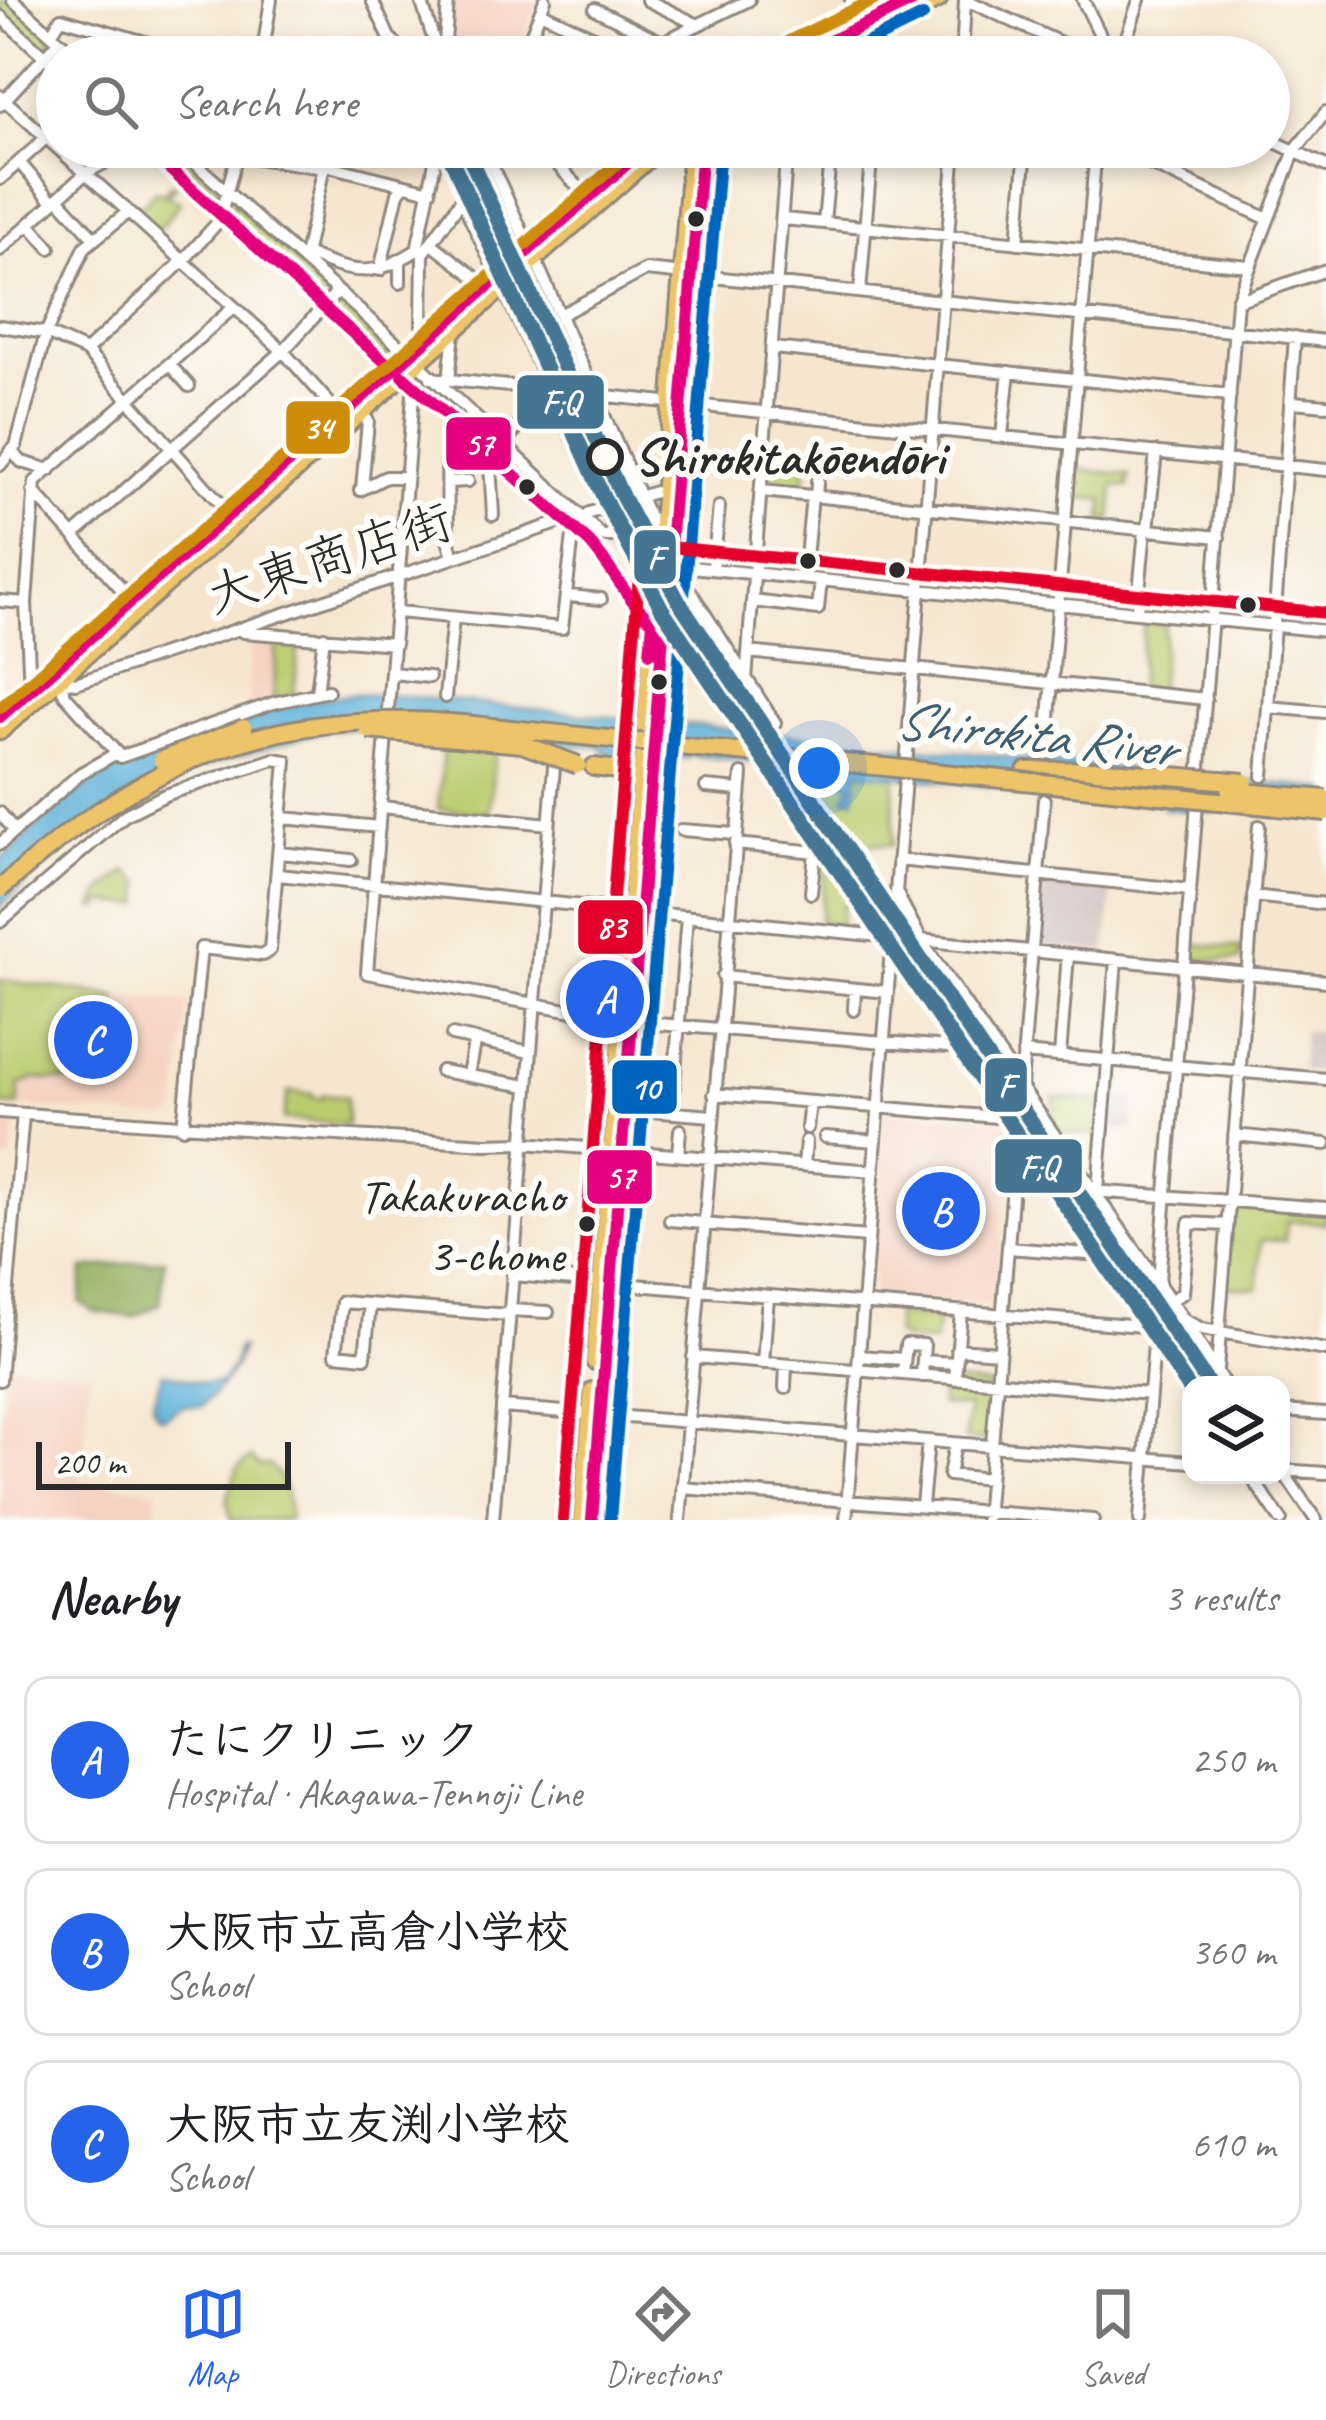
<!DOCTYPE html>
<meta charset="utf-8">
<style>
body{margin:0;font-family:Caveat,"Klee One",sans-serif;background:#f6f6f6;color:#202124}
.controls{position:absolute;right:36px;bottom:36px;display:grid;overflow:hidden;border-radius:24px;box-shadow:0 6px 18px #0003}
.controls button{width:108px;height:108px;display:grid;place-items:center;padding:0;border:0;border-bottom:3px solid #e0e0e0;background:#fff;color:#202124;font:60px sans-serif}
.scale{position:absolute;left:36px;bottom:30px;width:255px;box-sizing:border-box;padding-left:12px;border:6px solid #2b2b2b;border-top:0;font-size:33px;line-height:42px;white-space:nowrap;color:#2b2b2b;-webkit-text-stroke:9px #fdfcf7;paint-order:stroke}
.you{position:absolute;left:819px;top:768px;width:42px;height:42px;margin:-30px;border:9px solid #fff;border-radius:50%;background:#1a73e8;box-shadow:0 0 0 18px #1a73e833}
.badge{display:grid;place-items:center;width:78px;height:78px;border-radius:50%;background:#2563eb;color:#fff;font-size:39px;font-weight:700}
.pin{position:absolute;translate:-50% -50%;border:6px solid #fff;box-shadow:0 3px 12px #0006}
.list{margin:0;padding:0;list-style:none}
h2{display:flex;justify-content:space-between;align-items:center;height:156px;margin:0;padding:0 48px;font-size:51px}
h2 small{font-size:39px;font-weight:400;color:#757577}
.list li{display:grid;grid-template-columns:78px 1fr auto;gap:36px;align-items:center;box-sizing:border-box;height:168px;margin:0 24px 24px;padding:0 24px;border:3px solid #e0e0e0;border-radius:24px}
.list b{display:block;font-size:45px;white-space:nowrap}
.list p{margin:0;font-size:39px;white-space:nowrap;color:#757577}
.list em{font-size:39px;font-style:normal;color:#757577}
.icon{flex:none;width:66px;height:66px;fill:none;stroke:currentColor;stroke-width:2;stroke-linecap:round;stroke-linejoin:round}
.map{position:relative;flex:none;width:1326px;height:1520px;overflow:hidden}
.search{position:absolute;background:#fff;box-shadow:0 6px 18px #0003;left:36px;right:36px;top:36px;height:132px;display:flex;align-items:center;gap:30px;box-sizing:border-box;padding:0 42px;border-radius:66px;color:#757577;font-size:45px}
.sheet{height:732px;background:#fff}
nav{display:flex;justify-content:space-around;align-items:center;box-sizing:border-box;height:168px;border-top:3px solid #e0e0e0;background:#fff;font-size:33px;color:#757577}
nav a{display:grid;justify-items:center;gap:6px}
nav .on{color:#2563eb}
.map>svg:first-child{display:block}
.built{fill:#f5d2c2}
.industrial{fill:#d1bfbd}
.green{fill:#bbcc6f;stroke:#737c4d;stroke-width:3}
.forest{fill:#94b062;stroke:#606e46;stroke-width:3}
.water{fill:#5cb0d8;stroke:#446e82;stroke-width:3}
.lines{fill:none;stroke-linecap:round;stroke-linejoin:round}
.minor-casing{stroke:#90887e;stroke-width:16}
.major-casing{stroke:#90887e;stroke-width:20}
.highway-casing{stroke:#90887e;stroke-width:22}
.minor{stroke:#fff;stroke-width:10}
.major{stroke:#eec469;stroke-width:14}
.highway{stroke:#eec469;stroke-width:16}
.highway-bridge-casing{stroke:#90887e;stroke-width:22;stroke-linecap:butt}
.highway-bridge{stroke:#eec469;stroke-width:16}
.bus-1-casing{stroke:#fdfcf7;stroke-width:21}
.bus-2-casing{stroke:#fdfcf7;stroke-width:21}
.bus-3-casing{stroke:#fdfcf7;stroke-width:21}
.bus-4-casing{stroke:#fdfcf7;stroke-width:21}
.bus-1{stroke:#e5007d;stroke-width:12}
.bus-2{stroke:#0065bd;stroke-width:12}
.bus-3{stroke:#e4002b;stroke-width:12}
.bus-4{stroke:#ce8d09;stroke-width:12}
.rail-1-casing{stroke:#fdfcf7;stroke-width:24}
.rail-2-casing{stroke:#fdfcf7;stroke-width:24}
.rail-1{stroke:#447694;stroke-width:15}
.rail-2{stroke:#447694;stroke-width:15}
.bus-dot{fill:#2b2b2b;stroke:#fdfcf7;stroke-width:4.5}
.stop-dot{fill:#fdfcf7;stroke:#2b2b2b;stroke-width:6}
.labels{text-anchor:middle;dominant-baseline:central;stroke-width:12;stroke-linejoin:round;paint-order:stroke}
.bus-label{font-size:48px;fill:#2b2b2b;stroke:#fdfcf7;text-anchor:end}
.stop-label{font-size:51px;font-weight:bold;fill:#2b2b2b;stroke:#fdfcf7;text-anchor:start}
.street-label{font-size:51px;fill:#2b2b2b;stroke:#fdfcf7}
.water-label{font-size:54px;font-style:italic;fill:#3f6070;stroke:#fdfcf7}
.line-badge{stroke:#fdfcf7;stroke-width:4.5}
.badge-label{font-size:33px;text-anchor:middle;font-weight:bold;fill:#fff}
</style>
<div class="map">
<svg width="1326" height="1520" viewBox="0 0 1326 1520">
<rect width="100%" height="100%" fill="#fdfcf7"/>
<filter id="ink" filterUnits="userSpaceOnUse"><feTurbulence type="fractalNoise" baseFrequency=".00833" numOctaves="2"/><feDisplacementMap in="SourceGraphic" scale="24" xChannelSelector="R" yChannelSelector="G"/><feConvolveMatrix kernelMatrix="1 2 1 2 8 2 1 2 1" color-interpolation-filters="sRGB"/></filter>
<filter id="wash" filterUnits="userSpaceOnUse"><feTurbulence type="fractalNoise" baseFrequency=".004" numOctaves="4" result="noise"/><feDisplacementMap in="SourceGraphic" scale="48" xChannelSelector="R" yChannelSelector="G"/><feGaussianBlur stdDeviation="2.7" result="paint"/><feColorMatrix in="noise" values="0 0 0 0 0 0 0 0 0 0 0 0 0 0 0 0 0 1.4 0 .05"/><feComposite in="paint" operator="in"/></filter>
<g filter="url(#wash)">
<rect width="100%" height="100%" fill="#f6e6d0"/>
<path class="built" d="M452,0H539L517,57H477L449,46Z
M251,636L277,638L273,701L247,709Z
M0,986L189,1002L176,1112L168,1119L18,1106L19,1085Z
M884,1112L1001,1121L1007,1124L1011,1131L995,1306L877,1298L871,1292Z
M0,1119L16,1124L12,1159H0Z
M8,1364L90,1372L81,1482L157,1489L154,1520H0V1435Z"/>
<path class="industrial" d="M1042,880L1113,884L1106,952L1037,945Z
M1304,1031L1326,1033V1072L1301,1070Z
M1108,1095L1135,1096L1133,1130L1106,1129Z"/>
<path class="green" d="M0,0H10L53,40L41,51L0,14Z
M148,147H173L219,188L214,206Z
M172,183L175,186L167,196L180,202L158,231L133,208L144,204L155,191L163,194Z
M233,200L331,289L320,301L228,219Z
M341,297L397,348L385,359L330,310Z
M789,446L809,447L804,491L771,488L768,484L769,458L787,459Z
M1076,469L1129,475L1128,487L1114,486L1111,522L1102,521L1104,500L1074,497Z
M627,531L646,564L644,597L638,601L594,541L613,539Z
M1144,622L1165,624L1159,690L1138,688Z
M277,638L299,640L294,695L273,701Z
M444,744L495,749L489,814L438,809Z
M818,767L895,776L893,845L860,843L817,779Z
M826,858L856,904L844,903L841,925L820,923Z
M127,871L142,883L141,905L101,903L100,908H94L102,891Z
M1191,944L1241,948L1240,960H1196L1190,957Z
M0,980L116,996L107,1084L34,1079L20,1085L18,1106L0,1105Z
M288,1092L312,1094V1098L321,1099L323,1095L346,1097L347,1125L283,1119Z
M1054,1097L1100,1101L1098,1135L1057,1132L1052,1125Z
M1235,1206L1326,1212V1223L1287,1221L1285,1241L1261,1240L1258,1288L1226,1286L1230,1210Z
M896,1314L938,1317L934,1343L902,1340L895,1333Z
M940,1381L988,1385L991,1389L988,1437L984,1441L965,1439L968,1407L941,1405Z
M252,1458L259,1466L270,1465C283,1478 291,1501 288,1520H231L227,1499L238,1467Z"/>
<path class="forest" d="M165,1259L160,1304L133,1317L92,1311L80,1302L83,1269Z"/>
<path class="water" d="M357,694L403,696L1326,789V819L1217,809L1215,812L1164,809L1165,804L857,772L855,799L845,798L851,785L839,779L838,770L804,766V771L769,769L770,763L688,755V758H682V753H675L674,760L604,753V747L561,745V741L534,739L533,745L382,729H329L189,771L186,776C112,796 56,857 0,907V860C30,833 59,803 93,781C155,741 282,700 357,694Z
M237,1348H241C234,1374 220,1388 202,1406H183L165,1417L158,1416L152,1404L163,1372L207,1384L221,1382L234,1365Z"/>
</g>
<g filter="url(#ink)">
<g class="lines">
<defs>
<path id="minor" d="M13,0L77,57
M372,0L389,37L409,57
M421,0L439,57
M647,0L698,25
M851,0L865,30
M966,0L1092,57
M1083,0L1111,57
M595,9L662,42
M540,12L635,56
M0,16L57,68
M51,34L61,18L198,57
M262,57L271,0
M444,57L448,0
M522,57L545,0
M632,57L749,0
M962,57L965,0
M1120,57L1139,0
M0,96L283,351L346,422
M0,105L59,41
M1269,139L1326,166
M145,147L398,373
M177,147L410,356L602,536H612L615,531L503,287
M449,147L470,188
M475,147L484,168
M558,147L555,162L593,203
M616,147L630,162
M955,147L896,892L924,945L1021,1085
M1113,147L1268,219
M237,155L324,168
M489,159L530,249
M19,162L53,202
M325,165L430,191
M0,179L46,138
M58,198L94,238
M462,200L498,277
M784,219L1249,266
M824,223L831,147
M29,224L50,248
M1018,243L1026,147
M432,244L479,280
M0,250L86,173L133,147
M306,254C354,274 371,279 417,250L438,147
M535,259L648,515L661,530
M304,261L328,147
M380,270L398,193L403,186
M400,283V261
M860,292L872,147
M1237,301L1326,270
M560,315L646,270L1326,341
M0,326L46,333L86,351L234,519
M430,337L422,326L423,254L484,168L493,147
M773,348L1230,395
M86,351L183,261L219,221L239,147
M169,364L189,386
M431,378L1326,470
M449,380L454,332
M414,383L367,973L632,1022L961,1048
M414,383L589,542L614,570L638,610L672,631L714,691
M1293,402L1326,405
M362,413L368,421L362,489
M1002,436L1009,372
M501,446L551,391
M11,451L22,462L50,470
M0,465L16,446L46,333L85,247L128,212
M448,482L468,481
M360,490L386,477H405
M33,491L135,604
M762,491L1219,537
M816,497L819,457
M493,515L490,464L496,457
M1148,530L1156,452
M74,535L283,351L337,292
M453,557L448,540L447,452H452V430L458,422
M661,564L1326,631
M683,566L682,578L775,723
M713,569L719,507
M804,578L812,496
M568,596L601,599
M0,601L26,603
M753,601L818,609L821,580
M398,612L562,628L573,536L589,513L655,492
M1137,612L1145,530
M243,632L395,644
M748,652L1206,699
M393,673L429,677
M57,676L65,695L117,753
M59,680L76,683L567,520
M746,680L787,147
M30,690L26,603L35,482L234,307
M317,692L324,637
M445,697L453,618
M1268,707L1326,712
M1046,754L1096,147
M1263,776L1295,337
M776,778L884,936
M706,787L739,790
M381,807L549,824
M0,813L15,831
M283,818L379,827
M681,830L735,834
M0,844L81,773L117,753L120,757L273,703L328,691
M735,844L827,853
M280,853L351,860
M898,860L1190,890
M278,875L1326,981
M811,893L815,852
M1253,896L1326,904
M0,922L125,815L165,795L274,759L286,761L270,950L263,955L201,948L183,1128
M892,947L1191,1387
M723,976L888,992
M854,1010L855,989
M452,1035L530,1052
M1023,1053L1326,1079
M1060,1056L1068,955
M441,1071L527,1086
M468,1075L474,1043
M1021,1087L1184,1320L1202,1329L1326,1350
M714,1094L1009,1118
M625,1109L712,1116
M0,1112C162,1125 324,1134 486,1144L524,1143L874,1171
M672,1113L687,916
M807,1128L810,1102
M1234,1135L1326,1144
M825,1137L876,1141
M678,1155L680,1130
M804,1165L806,1141
M1098,1190L1116,960
M1093,1191L1326,1208
M670,1220L703,1223
M703,1224L868,1237
M1008,1248L1101,1255
M512,1275L1155,1327
M1171,1300L1183,1293L1189,1223L1227,1225
M370,1304L365,1357L336,1354L342,1302L509,1315
M509,1310L548,1312
M1185,1322L1225,1385
M1219,1331L1259,826
M957,1349L999,1352
M859,1356L904,1359
M693,1357L1150,1394
M923,1361L956,1363
M763,1363L768,1296
M1217,1370L1220,1331
M903,1374L906,1344L924,1345L922,1376
M955,1379L961,1312
M0,1380L23,1114
M785,1388L786,1365
M502,1407L1191,1462
M1281,1411L1326,1414
M955,1444L949,1475L989,1479
M1281,1469L1316,1520
M1281,1470L1326,1473
M1250,1475L1281,1520
M682,1488L1093,1520
M922,1506L928,1441
M493,1520L554,767
M680,1520L742,774
M846,1520L892,937
M986,1520L1044,800
M1140,1520L1237,301L1295,150L1326,112"/>
<path id="major" d="M797,57L915,0
M821,57L939,0
M0,717L646,147
M0,732L663,147
M594,1362L691,147
M581,1520L592,1390
M592,1520L702,147"/>
<path id="highway" d="M594,767L633,772L640,784
M1026,771L1097,770"/>
</defs>
<use href="#minor" class="minor-casing"/>
<use href="#major" class="major-casing"/>
<use href="#highway" class="highway-casing"/>
<use href="#minor" class="minor"/>
<use href="#major" class="major"/>
<use href="#highway" class="highway"/>
<defs>
<path id="highway-bridge" d="M368,730L522,744L578,765
M162,760L244,728
M1097,770L1245,782
M1230,791L1326,799
M0,889C144,761 267,706 463,724L1326,812"/>
</defs>
<use href="#highway-bridge" class="highway-bridge-casing"/>
<use href="#highway-bridge" class="highway-bridge"/>
<defs>
<path id="bus-1" d="M797,57L915,0
M145,147L394,370
M403,376L589,542C612,567 627,601 653,622L650,653
M0,717L646,147
M592,1520L702,147"/>
<path id="bus-2" d="M838,57L923,16
M610,1520L720,148"/>
<path id="bus-3" d="M563,1519L640,563L644,553L660,546L1326,613"/>
<path id="bus-4" d="M789,41L874,0
M0,708L636,147"/>
</defs>
<use href="#bus-1" class="bus-1-casing"/>
<use href="#bus-2" class="bus-2-casing"/>
<use href="#bus-3" class="bus-3-casing"/>
<use href="#bus-4" class="bus-4-casing"/>
<use href="#bus-1" class="bus-1"/>
<use href="#bus-2" class="bus-2"/>
<use href="#bus-3" class="bus-3"/>
<use href="#bus-4" class="bus-4"/>
<defs>
<path id="rail-1" d="M465,147L623,498L678,600L1209,1385"/>
<path id="rail-2" d="M449,154L607,505L662,609L1191,1391"/>
</defs>
<use href="#rail-1" class="rail-1-casing"/>
<use href="#rail-2" class="rail-2-casing"/>
<use href="#rail-1" class="rail-1"/>
<use href="#rail-2" class="rail-2"/>
</g>
</g>
<g class="bus-dot">
<circle cx="696" cy="219" r="10"/>
<circle cx="527" cy="487" r="10"/>
<circle cx="808" cy="561" r="10"/>
<circle cx="897" cy="570" r="10"/>
<circle cx="1248" cy="605" r="10"/>
<circle cx="659" cy="682" r="10"/>
<circle cx="587" cy="1224" r="10"/>
</g>
<circle class="stop-dot" cx="605" cy="457" r="16"/>
<g class="labels">
<g class="bus-label">
<text x="564" y="1196">Takakuracho<tspan x="564" dy="59">3-chome</tspan></text>
</g>
<g class="stop-label">
<text x="634" y="457">Shirokitakōendōri</text>
</g>
<g class="street-label">
<text transform="translate(329 558) rotate(-18)">大東商店街</text>
</g>
<g class="water-label">
<text transform="translate(1035 734) rotate(6)">Shirokita River</text>
</g>
</g>
<g class="line-badge">
<rect x="515" y="373" width="91" height="58" rx="12" fill="#447694"/>
<rect x="284" y="399" width="68" height="57" rx="12" fill="#ce8d09"/>
<rect x="444" y="415" width="69" height="57" rx="12" fill="#e5007d"/>
<rect x="632" y="528" width="46" height="58" rx="12" fill="#447694"/>
<rect x="576" y="898" width="69" height="58" rx="12" fill="#e4002b"/>
<rect x="983" y="1056" width="46" height="58" rx="12" fill="#447694"/>
<rect x="610" y="1058" width="69" height="58" rx="12" fill="#0065bd"/>
<rect x="993" y="1137" width="91" height="58" rx="12" fill="#447694"/>
<rect x="585" y="1148" width="69" height="58" rx="12" fill="#e5007d"/>
</g>
<g class="badge-label">
<text x="561" y="413">F;Q</text>
<text x="318" y="439">34</text>
<text x="479" y="455">57</text>
<text x="655" y="569">F</text>
<text x="611" y="938">83</text>
<text x="1006" y="1097">F</text>
<text x="645" y="1099">10</text>
<text x="1039" y="1178">F;Q</text>
<text x="620" y="1188">57</text>
</g>
</svg>
<div class="controls">
<button><svg class="icon" aria-label="layers" viewBox="0 0 24 24"><path d="M12 4l9 5-9 5-9-5zM3 14l9 5 9-5"/></svg></button>
</div>
<div class="scale">200 m</div>
<div class="you"></div>
<div class="pin badge" style="left:605px;top:999px">A</div>
<div class="pin badge" style="left:941px;top:1211px">B</div>
<div class="pin badge" style="left:93px;top:1040px">C</div>
<div class="search"><svg class="icon" aria-label="search" viewBox="0 0 24 24"><circle cx="10" cy="10" r="6"/><path d="M15 15l6 6"/></svg>Search here</div>
</div>
<section class="sheet">
<h2>Nearby<small>3 results</small></h2>
<ul class="list">
<li><span class="badge">A</span><div><b>たにクリニック</b><p>Hospital · Akagawa-Tennoji Line</p></div><em>250 m</em></li>
<li><span class="badge">B</span><div><b>大阪市立高倉小学校</b><p>School</p></div><em>360 m</em></li>
<li><span class="badge">C</span><div><b>大阪市立友渕小学校</b><p>School</p></div><em>610 m</em></li>
</ul>
</section>
<nav>
<a class="on"><svg class="icon" aria-label="map" viewBox="0 0 24 24"><path d="M3 6l6-2 6 2 6-2v14l-6 2-6-2-6 2zM9 4v14M15 6v14"/></svg>Map</a>
<a><svg class="icon" aria-label="directions" viewBox="0 0 24 24"><path d="M12 3l9 9-9 9-9-9zM9 14v-3h6M13 9l2 2-2 2"/></svg>Directions</a>
<a><svg class="icon" aria-label="saved" viewBox="0 0 24 24"><path d="M7 4h10v16l-5-4-5 4z"/></svg>Saved</a>
</nav>
